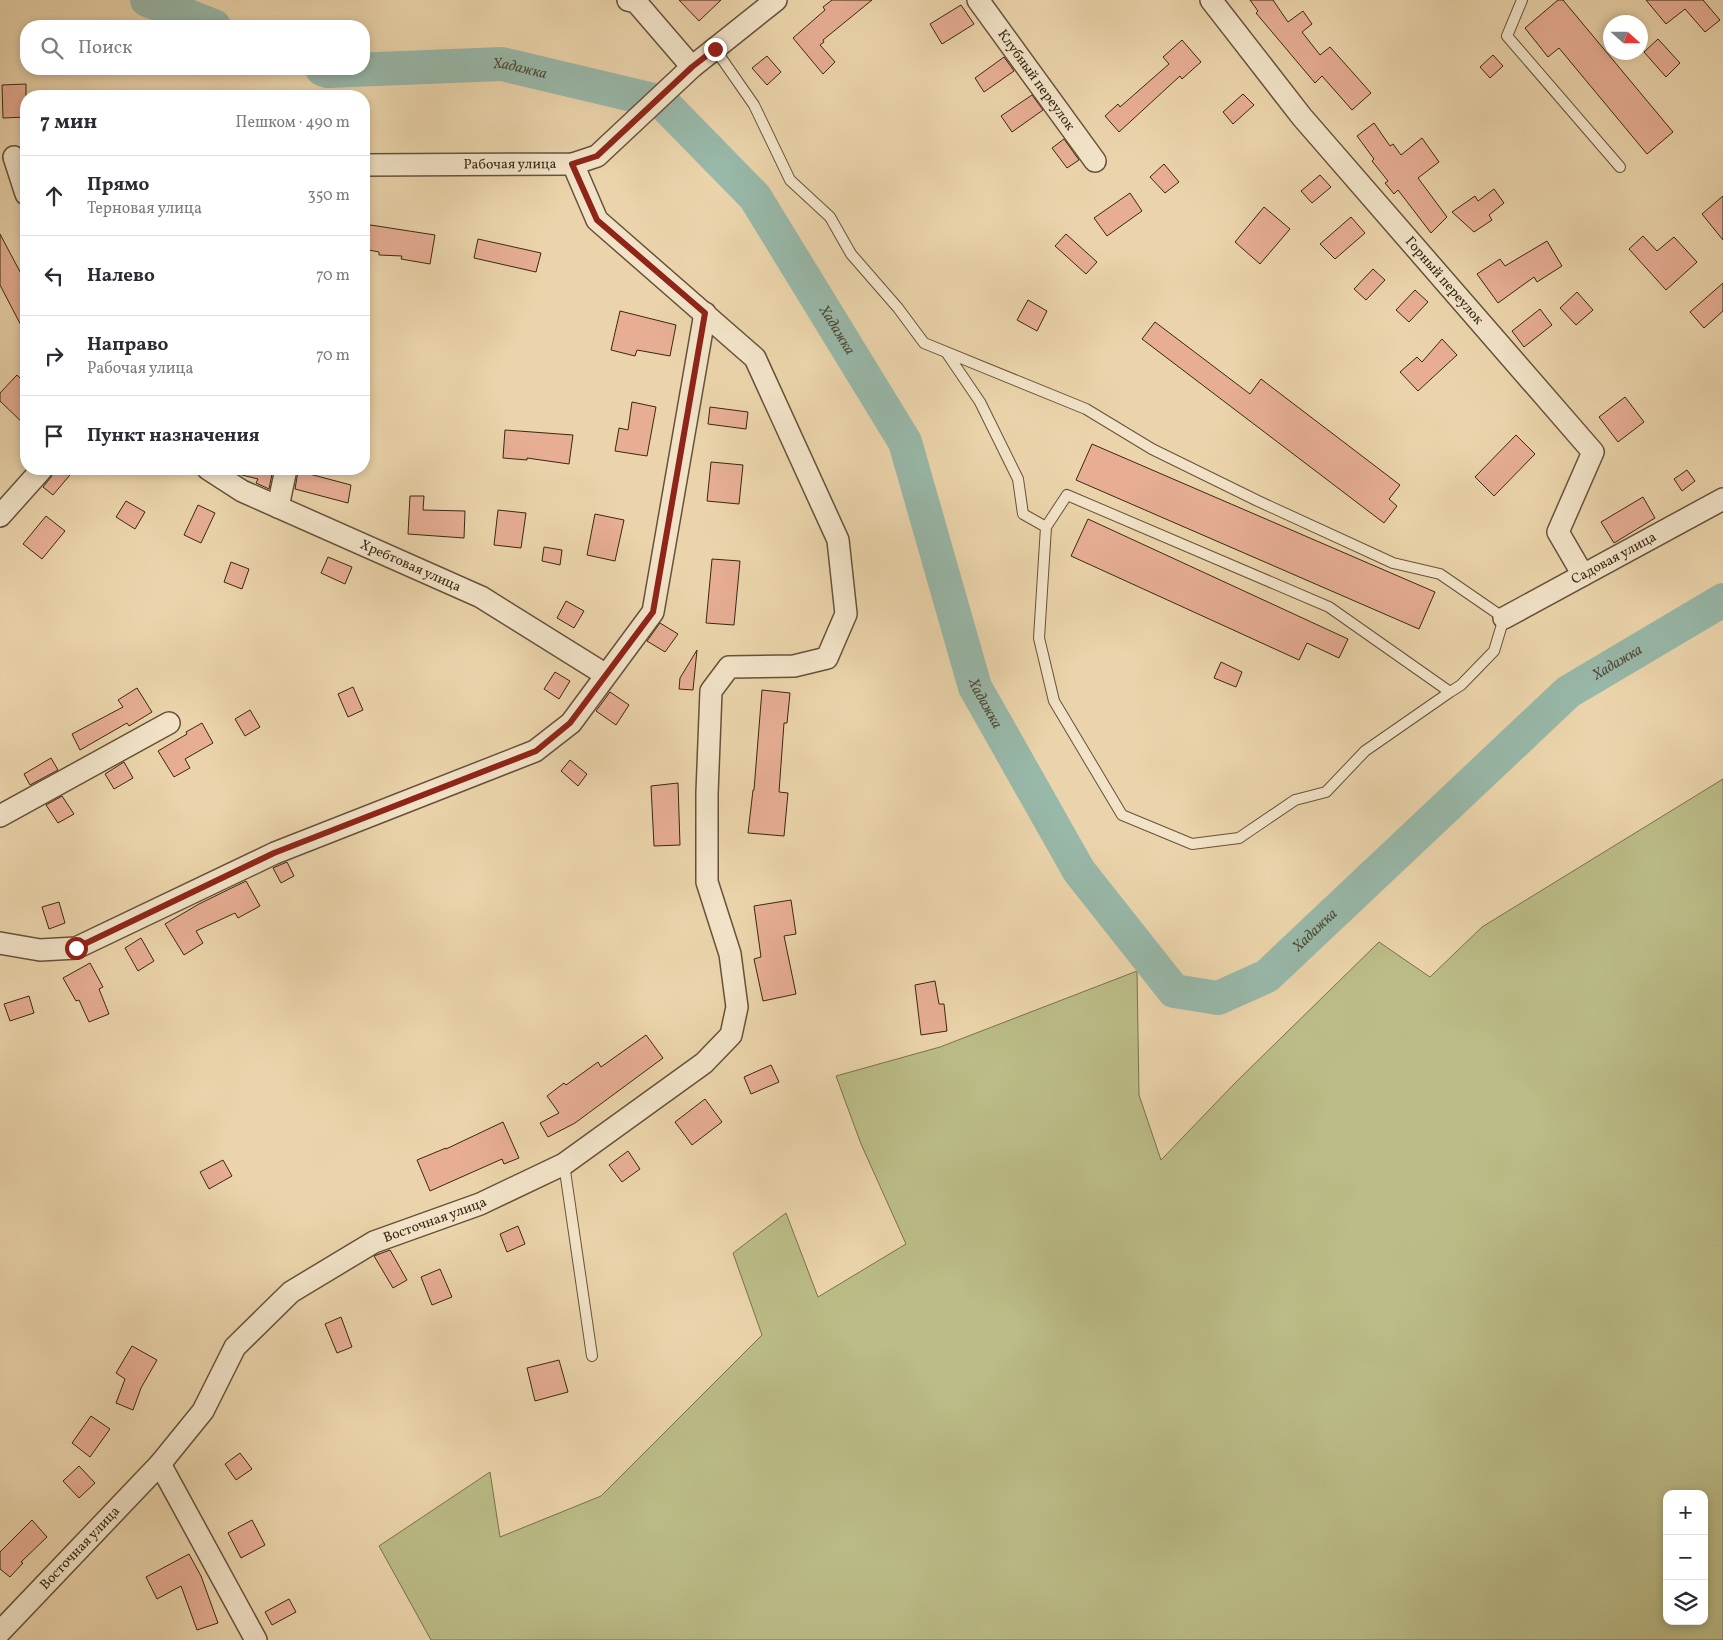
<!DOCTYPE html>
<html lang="ru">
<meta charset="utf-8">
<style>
body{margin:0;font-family:Vollkorn,serif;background:#f7f7f7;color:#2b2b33}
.controls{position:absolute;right:15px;bottom:15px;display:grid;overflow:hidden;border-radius:10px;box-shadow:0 2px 8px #0003}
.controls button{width:45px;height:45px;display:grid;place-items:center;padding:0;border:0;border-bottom:1px solid #e1e1e2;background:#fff;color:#2b2b33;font:25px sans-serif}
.compass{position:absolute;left:1603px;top:15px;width:45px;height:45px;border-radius:50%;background:#fff;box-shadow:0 2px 8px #0003;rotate:111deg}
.stop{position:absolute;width:15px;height:15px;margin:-11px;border:4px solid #8f2418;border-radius:50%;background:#fff}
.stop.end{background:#8f2418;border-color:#fff;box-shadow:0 1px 5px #0008}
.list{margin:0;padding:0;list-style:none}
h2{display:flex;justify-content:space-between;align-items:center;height:65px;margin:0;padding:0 20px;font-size:21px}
h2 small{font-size:16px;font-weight:400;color:#7c7c81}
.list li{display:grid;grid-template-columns:32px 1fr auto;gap:15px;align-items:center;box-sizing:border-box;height:80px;padding:0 20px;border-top:1px solid #e1e1e2}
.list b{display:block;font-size:19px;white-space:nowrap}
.list p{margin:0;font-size:16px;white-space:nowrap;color:#7c7c81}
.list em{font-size:16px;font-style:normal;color:#7c7c81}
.icon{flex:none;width:28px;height:28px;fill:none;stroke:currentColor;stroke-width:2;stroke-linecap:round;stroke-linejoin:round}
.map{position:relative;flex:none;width:1723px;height:1640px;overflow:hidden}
.search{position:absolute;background:#fff;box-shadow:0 2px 8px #0003;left:20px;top:20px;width:350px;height:55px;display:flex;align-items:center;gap:12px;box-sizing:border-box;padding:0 18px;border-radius:20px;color:#7c7c81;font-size:19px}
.panel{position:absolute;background:#fff;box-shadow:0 2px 8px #0003;left:20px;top:90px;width:350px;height:385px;border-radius:20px}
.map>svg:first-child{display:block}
.green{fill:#bbbc87;stroke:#7a724c;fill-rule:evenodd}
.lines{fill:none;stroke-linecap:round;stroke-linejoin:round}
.river{stroke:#98b8a9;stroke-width:34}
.building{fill:#e7ae94;stroke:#3a2711}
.service-casing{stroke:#665238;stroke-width:12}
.minor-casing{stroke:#665238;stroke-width:24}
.service{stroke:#f2e3c8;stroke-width:10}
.minor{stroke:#f2e3c8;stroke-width:21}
.route{stroke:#8f2418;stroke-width:6}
.labels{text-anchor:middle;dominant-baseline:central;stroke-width:5;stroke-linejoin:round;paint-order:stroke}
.street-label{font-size:14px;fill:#3a2711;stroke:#f2e3c8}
.water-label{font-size:15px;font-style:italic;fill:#524b37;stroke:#f2e3c8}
</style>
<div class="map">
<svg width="1723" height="1640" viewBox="0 0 1723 1640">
<rect width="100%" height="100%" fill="#ebd4ab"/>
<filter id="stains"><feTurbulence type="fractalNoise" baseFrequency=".004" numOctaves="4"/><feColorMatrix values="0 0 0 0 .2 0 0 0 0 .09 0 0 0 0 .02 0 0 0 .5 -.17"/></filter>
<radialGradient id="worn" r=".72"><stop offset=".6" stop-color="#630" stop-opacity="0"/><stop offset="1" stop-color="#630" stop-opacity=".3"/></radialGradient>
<path class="green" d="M1723,779V1640H431L379,1546L490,1472L500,1537L601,1496L762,1335L733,1253L786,1213L818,1297L906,1244L861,1144L836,1076L940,1047L1137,971L1139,1095L1161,1160L1235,1083L1379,942L1430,977L1482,927ZM1667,1494H1704V1621H1667Z"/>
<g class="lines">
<g class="river">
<path d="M147,0L214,26"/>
<path id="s1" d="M322,69L328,71L502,64L662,102L755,197L905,442L975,687L1079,871L1174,991L1218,998L1267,976L1568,692L1723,600"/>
</g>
</g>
<path class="building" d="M679,0H721L699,21Z
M832,0H872L823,40L824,42L820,45L835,62L823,74L793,38L825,10L823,7Z
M1250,0H1273L1288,22L1303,11L1312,24L1302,32L1320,55L1330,47L1371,93L1352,110L1322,76L1315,83L1256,13L1258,11Z
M1558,0H1563L1673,132L1647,154L1559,48L1548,57L1525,28Z
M1646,0H1703L1720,20L1705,32L1685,9L1666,24Z
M961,5L974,24L942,44L930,24Z
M1658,39L1680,63L1666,77L1644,52Z
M1182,40L1201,62L1182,79L1180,76L1119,132L1105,116L1118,104L1120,107L1169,64L1163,57Z
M1493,55L1503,66L1490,78L1480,67Z
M767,56L781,72L767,85L752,68Z
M1004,57L1014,71L984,92L975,78Z
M26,84V117L3,118L2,85Z
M1243,94L1254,105L1233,124L1223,112Z
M1032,95L1043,110L1012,132L1001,116Z
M1374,123L1390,146L1393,144L1401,155L1422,138L1439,162L1418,178L1447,217L1431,233L1398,190L1394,194L1385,183L1388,181L1372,161L1374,159L1357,136Z
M1064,139L1079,160L1067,168L1052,148Z
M1164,164L1179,182L1165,193L1150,177Z
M1320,175L1331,187L1312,203L1301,191Z
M1494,189L1504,203L1489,215L1492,220L1474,232L1452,212L1475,196L1478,201Z
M1130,193L1142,211L1107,236L1094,218Z
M1723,196V240L1702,214Z
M1264,207L1290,229L1260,264L1235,242Z
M1351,217L1365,233L1335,259L1320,244Z
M364,224L435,235L430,264L401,259L402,256L379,255V252L364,249Z
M0,234L26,283V335L0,285Z
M1066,234L1097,262L1086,274L1055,246Z
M1643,236L1657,251L1674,237L1697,262L1666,290L1629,249Z
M478,239L541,253L536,272L474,258Z
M1547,241L1562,266L1537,282L1534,277L1498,303L1477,274L1500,259L1505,266Z
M1373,269L1385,280L1366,300L1354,289Z
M1723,283V311L1704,328L1690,312Z
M1415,290L1428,302L1409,322L1396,310Z
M1577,292L1593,310L1576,325L1560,308Z
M1028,300L1047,311L1037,331L1017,320Z
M1540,309L1552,325L1524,347L1512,331Z
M620,311L676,325L670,356L637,350L635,356L611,350Z
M1155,322L1250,394L1261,379L1400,485L1389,499L1397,506L1384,523L1142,339Z
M1442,339L1457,355L1418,391L1400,372L1417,357L1422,362Z
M17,375L26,384V426L0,401V393Z
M1625,397L1644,422L1618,442L1599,417Z
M632,402L656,407L647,456L615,451L619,428L628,430Z
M710,407L748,412L746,429L708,424Z
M505,430L573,435L569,464L527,458V460L503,458Z
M1516,435L1535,454L1494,496L1475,477Z
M1092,444L1435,592L1419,629L1076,480Z
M711,462L743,465L739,504L707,501Z
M55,469H75L53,495L43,487L51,477Z
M239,469H273L269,489L256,483L258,479L238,474Z
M1687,470L1695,481L1682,491L1674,479Z
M298,471L351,485L348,503L295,489Z
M410,496H424L423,510L465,511L464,538L408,534Z
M1643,497L1655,518L1614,543L1601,522Z
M126,501L145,512L135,529L116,517Z
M198,505L215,513L201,543L184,535Z
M498,510L526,513L521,548L494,545Z
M595,514L624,520L615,561L587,555Z
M46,516L65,531L42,559L23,544Z
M1088,519L1348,639L1339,658L1307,643L1299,660L1071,556Z
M544,547L562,550L560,565L542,561Z
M328,557L352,567L345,584L321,573Z
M712,559L740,561L734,625L706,623Z
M231,562L249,569L242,589L224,582Z
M566,601L584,611L574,628L557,618Z
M660,623L678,634L665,652L647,641Z
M697,650L693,690L679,689L680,678Z
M1221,662L1242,672L1236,687L1214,678Z
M555,672L570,681L559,699L544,689Z
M353,687L363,710L348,717L338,694Z
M137,688L152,712L129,726L127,723L80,750L72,734L123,707L118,700Z
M762,690L790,693L787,723H784L779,792L788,793L784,836L748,833L753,790H754Z
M610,692L629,705L616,725L596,711Z
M250,710L260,727L245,736L235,719Z
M202,723L213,743L185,759L190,768L174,777L158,751L187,734L186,732Z
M51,758L58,770L30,785L24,774Z
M570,760L587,774L578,786L561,771Z
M124,762L133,778L114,789L105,774Z
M678,783L680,845L654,846L651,786Z
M62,796L74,814L58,823L46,805Z
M287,862L294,876L281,883L273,868Z
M246,881L260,906L238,918L235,913L196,931L203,943L184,955L165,924L199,904Z
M791,900L796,934L784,936L796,994L763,1001L754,959L761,957L754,906Z
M59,902L65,923L49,929L42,907Z
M141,938L154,961L138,971L125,948Z
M90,963L103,987L99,989L109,1014L89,1022L79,1000L76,1001L63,978Z
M935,981L939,1004H944L947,1031L921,1035L915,985Z
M29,996L34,1013L10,1021L4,1004Z
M646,1035L663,1058L575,1123L548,1137L540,1123L559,1113L547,1096L564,1083L566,1085L598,1062L601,1067Z
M771,1065L779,1082L751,1094L744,1077Z
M705,1099L722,1122L692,1145L675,1122Z
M503,1122L519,1158L504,1164L502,1159L430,1191L417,1160L446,1148V1149Z
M628,1151L640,1169L622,1182L609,1165Z
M223,1160L232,1176L209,1189L200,1172Z
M518,1226L525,1244L507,1252L500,1234Z
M390,1250L407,1280L393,1288L374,1256Z
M440,1269L452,1297L432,1305L421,1277Z
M341,1317L352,1347L337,1353L325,1324Z
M132,1346L157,1360L141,1388L133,1410L116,1403L125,1379L116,1373Z
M559,1360L568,1392L535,1401L527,1368Z
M91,1416L110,1429L90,1457L72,1443Z
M240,1453L252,1469L236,1480L225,1464Z
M79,1466L95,1483L79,1498L63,1481Z
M32,1520L47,1537L21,1562L23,1563L10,1577L0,1569V1552Z
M252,1520L265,1545L241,1558L228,1533Z
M189,1554L201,1576L218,1623L197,1630L181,1586L157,1599L146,1577Z
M289,1599L296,1612L272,1625L265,1612Z"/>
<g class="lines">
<defs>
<path id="service" d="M1522,0L1507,36L1620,167
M715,49L754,105L790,180L830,217L851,254L898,308L924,343L1086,409L1152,449L1258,501L1393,563L1440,574L1504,618L1494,651L1461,685L1450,692L1365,751L1326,792L1295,800L1239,838L1192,844L1122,815L1054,701L1039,638L1046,527L1067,495L1329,607L1450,692
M946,352L980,402L1018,479L1023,514L1046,527
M564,1164L592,1356"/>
<g id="minor">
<path d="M628,0L636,2L692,67"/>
<path id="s2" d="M978,0L1095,161"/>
<path id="s3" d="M1211,0L1302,117L1593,452L1558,532L1583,575"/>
<path d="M14,157L26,194"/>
<path id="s4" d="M364,165L573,164L597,156L692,67L776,0"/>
<path id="s5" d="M208,469L242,491L481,597L606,675"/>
<path d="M278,507L286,469"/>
<path d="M0,516L42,469"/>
<path id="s6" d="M1504,618L1723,499"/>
<path d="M0,816L169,723"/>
<path d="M0,943L40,950L76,948L275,853L535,751L571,723L653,612L705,313"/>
<path d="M160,1464L256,1640"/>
<path id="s7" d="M0,1632L160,1464L203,1411L235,1347L291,1292L374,1242L480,1204L564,1164L704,1063L731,1035L737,1007L730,954L707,882V793L711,691L729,667L794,666L827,658L846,614L838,540L755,358L597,220L573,164"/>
</g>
</defs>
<use href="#service" class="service-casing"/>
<use href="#minor" class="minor-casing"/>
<use href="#service" class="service"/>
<use href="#minor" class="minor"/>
</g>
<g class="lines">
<path class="route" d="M76,948L274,853L536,751L570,723L653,612L705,313L597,220L572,164L597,156L692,67L715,49"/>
</g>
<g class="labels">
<g class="street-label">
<text stroke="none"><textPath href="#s2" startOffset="99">Клубный переулок</textPath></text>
<text stroke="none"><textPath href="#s4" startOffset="146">Рабочая улица</textPath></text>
<text stroke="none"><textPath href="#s3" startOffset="365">Горный переулок</textPath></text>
<text stroke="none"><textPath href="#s6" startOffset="125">Садовая улица</textPath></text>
<text stroke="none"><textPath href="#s5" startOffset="225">Хребтовая улица</textPath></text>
<text stroke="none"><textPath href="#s7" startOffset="612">Восточная улица</textPath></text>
<text stroke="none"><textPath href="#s7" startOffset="116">Восточная улица</textPath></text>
</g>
<g class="water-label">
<text stroke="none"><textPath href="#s1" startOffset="199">Хадажка</textPath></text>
<text stroke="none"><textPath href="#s1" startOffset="634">Хадажка</textPath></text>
<text stroke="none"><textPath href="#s1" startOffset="1954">Хадажка</textPath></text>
<text stroke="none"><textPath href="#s1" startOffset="1039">Хадажка</textPath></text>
<text stroke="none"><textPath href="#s1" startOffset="1549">Хадажка</textPath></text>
</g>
</g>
<rect width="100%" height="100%" filter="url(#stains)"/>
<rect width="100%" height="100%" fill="url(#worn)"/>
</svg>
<div class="controls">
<button>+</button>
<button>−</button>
<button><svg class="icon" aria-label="layers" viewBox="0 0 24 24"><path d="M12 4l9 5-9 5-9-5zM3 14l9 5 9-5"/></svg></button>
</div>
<svg class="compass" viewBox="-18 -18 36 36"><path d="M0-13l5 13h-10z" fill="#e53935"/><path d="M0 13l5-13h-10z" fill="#7c7c81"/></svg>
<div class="stop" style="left:76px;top:948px"></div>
<div class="stop end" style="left:715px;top:49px"></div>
<div class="search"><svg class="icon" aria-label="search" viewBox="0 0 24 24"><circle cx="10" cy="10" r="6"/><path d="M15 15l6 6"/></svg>Поиск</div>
<section class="panel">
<h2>7 мин<small>Пешком · 490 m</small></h2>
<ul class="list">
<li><svg class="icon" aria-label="ahead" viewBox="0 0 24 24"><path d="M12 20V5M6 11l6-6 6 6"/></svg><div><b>Прямо</b><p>Терновая улица</p></div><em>350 m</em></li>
<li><svg class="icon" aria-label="left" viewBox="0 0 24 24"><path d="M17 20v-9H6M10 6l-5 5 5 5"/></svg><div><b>Налево</b></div><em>70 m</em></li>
<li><svg class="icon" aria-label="right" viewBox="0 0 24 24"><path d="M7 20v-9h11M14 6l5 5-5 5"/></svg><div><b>Направо</b><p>Рабочая улица</p></div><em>70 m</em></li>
<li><svg class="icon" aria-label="arrive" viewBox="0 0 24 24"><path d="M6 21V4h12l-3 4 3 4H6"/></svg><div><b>Пункт назначения</b></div></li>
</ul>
</section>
</div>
